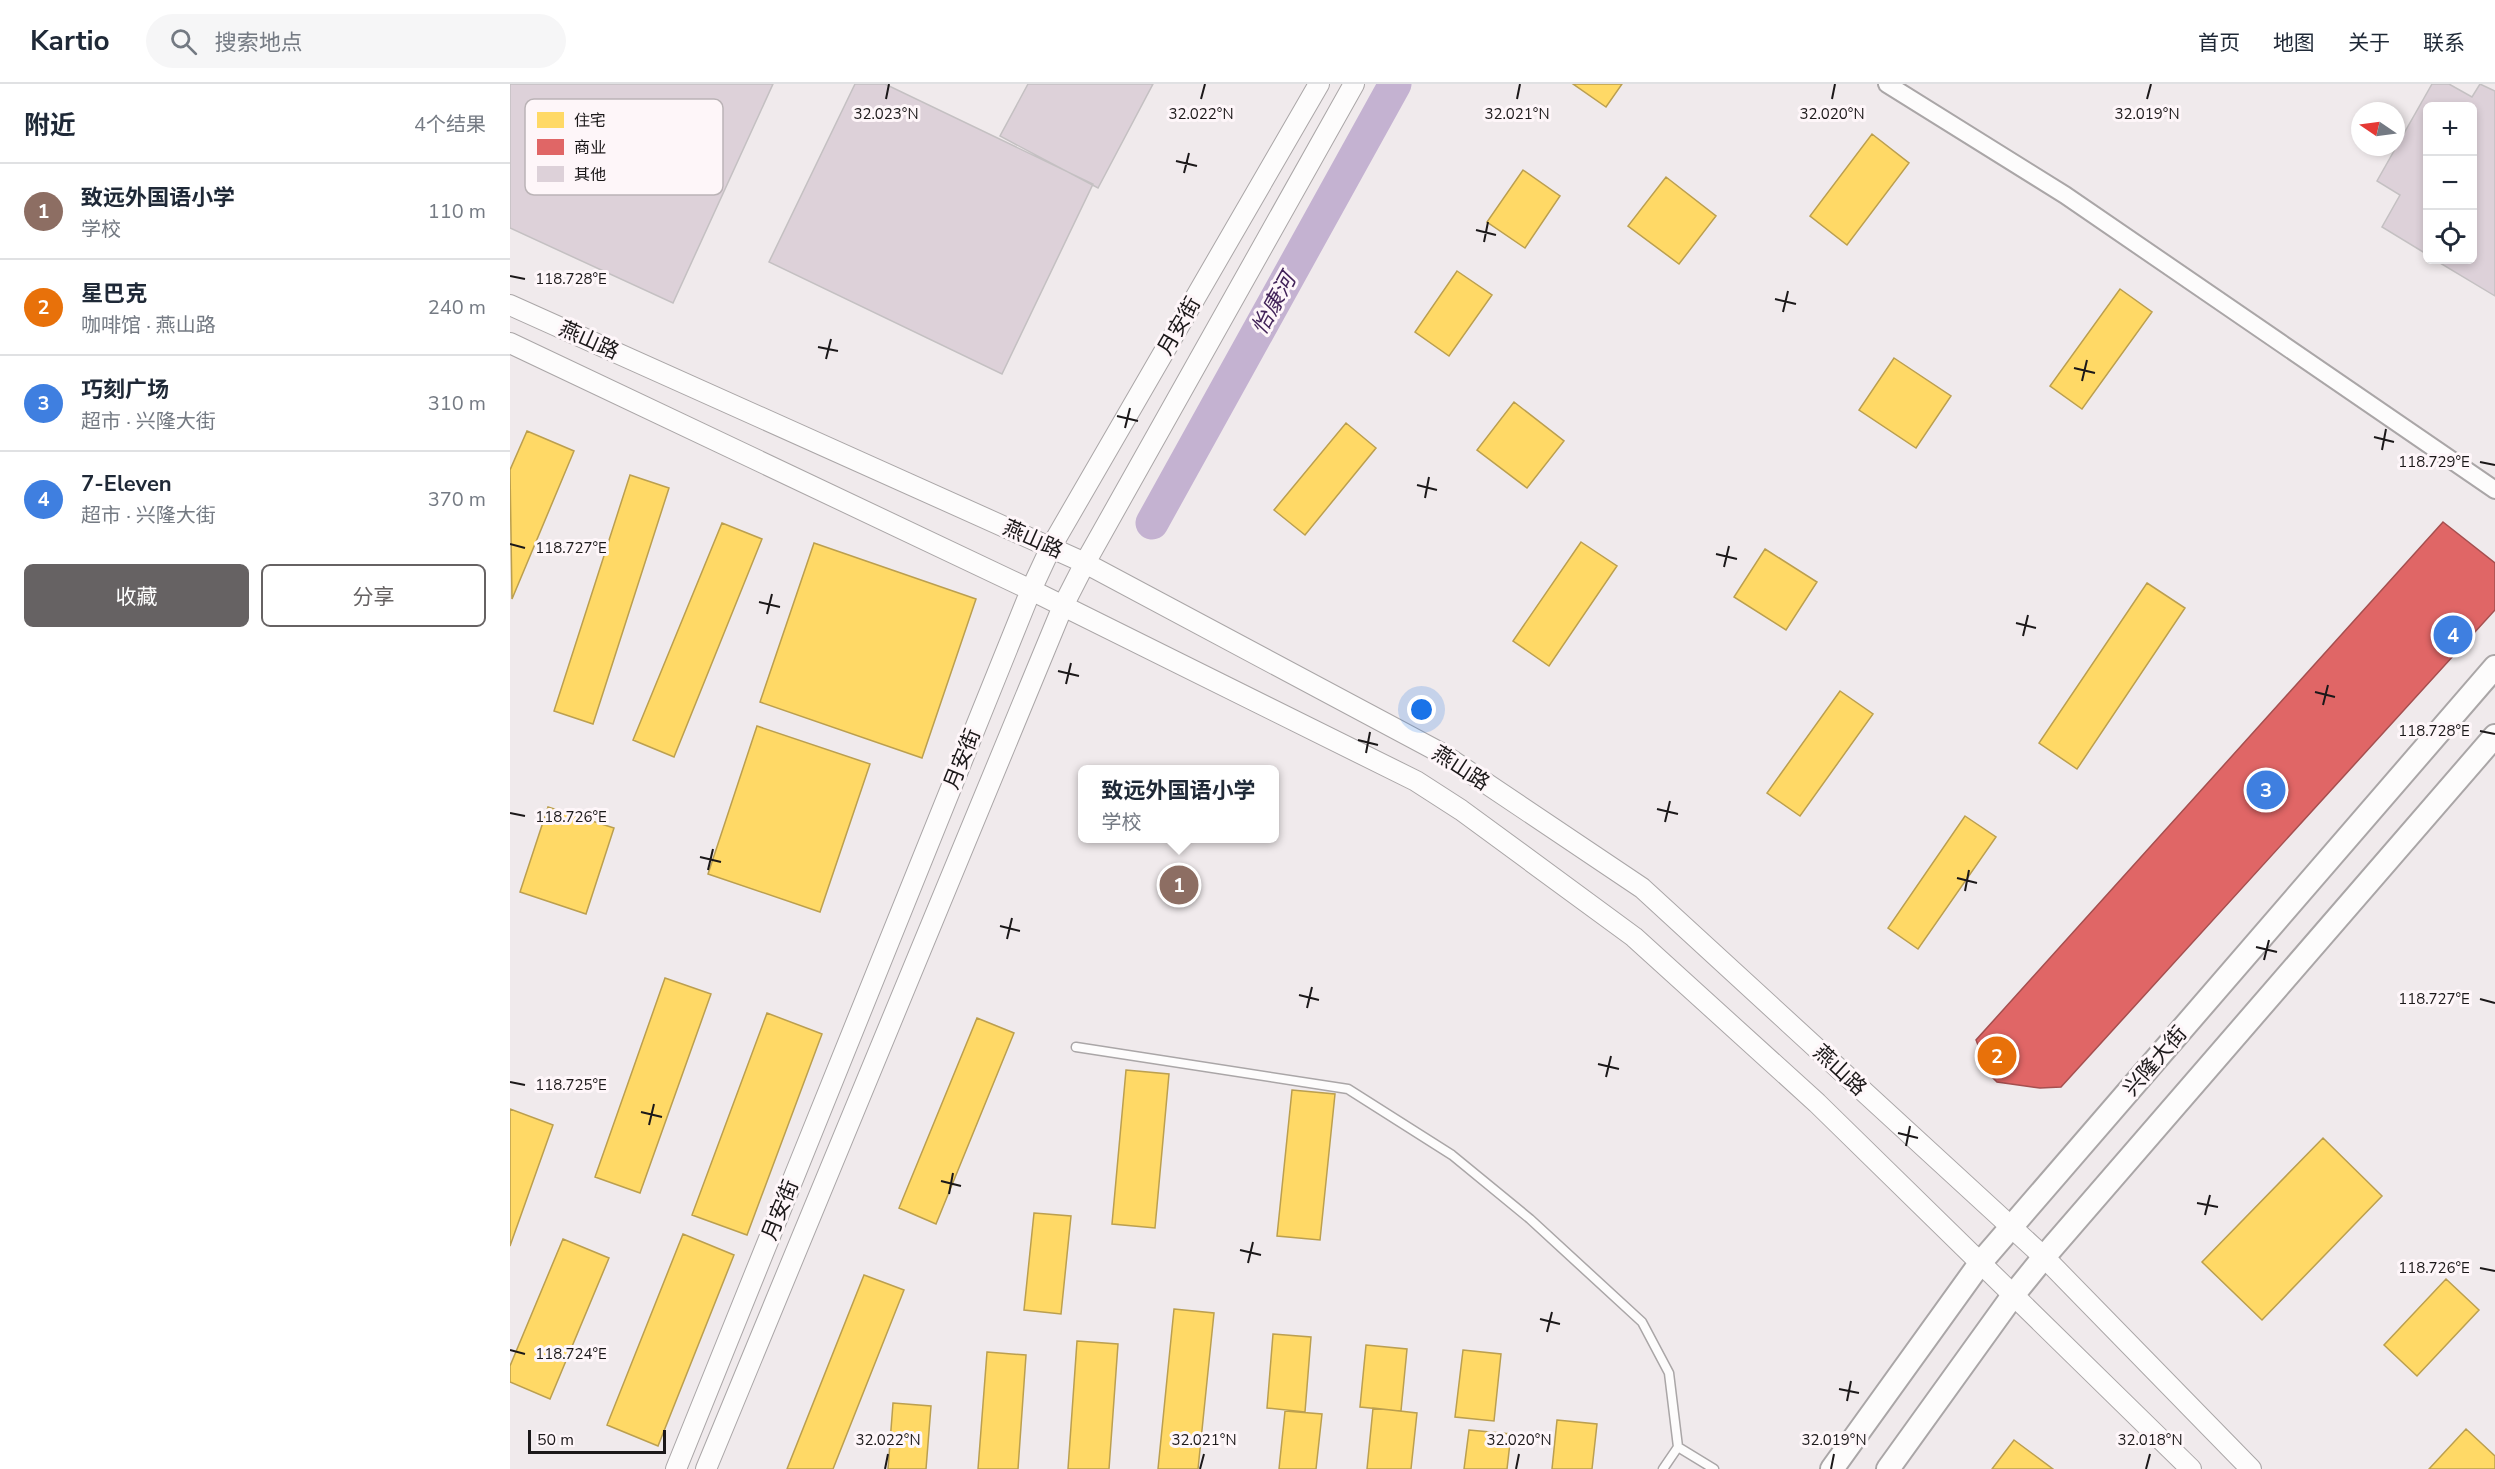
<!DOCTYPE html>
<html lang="zh">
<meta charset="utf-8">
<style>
body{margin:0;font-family:"Nunito Sans","Noto Sans SC",sans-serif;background:#f6f6f7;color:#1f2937}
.controls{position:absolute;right:18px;top:18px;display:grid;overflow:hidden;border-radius:9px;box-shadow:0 3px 9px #0003}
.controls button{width:54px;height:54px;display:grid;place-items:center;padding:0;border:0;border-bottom:2px solid #e0e1e3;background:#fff;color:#1f2937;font:30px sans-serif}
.compass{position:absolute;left:1841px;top:18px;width:54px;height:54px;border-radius:50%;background:#fff;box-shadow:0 3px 9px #0003;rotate:283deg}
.scale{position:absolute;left:18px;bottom:15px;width:138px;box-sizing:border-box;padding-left:6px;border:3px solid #1b1819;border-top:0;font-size:16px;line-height:21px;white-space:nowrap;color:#1b1819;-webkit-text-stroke:4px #fef6f9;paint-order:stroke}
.you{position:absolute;left:912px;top:626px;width:21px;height:21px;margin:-15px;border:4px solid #fff;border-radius:50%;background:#1a73e8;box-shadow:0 0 0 9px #1a73e833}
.badge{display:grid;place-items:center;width:39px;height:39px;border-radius:50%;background:#666263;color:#fff;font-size:20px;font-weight:700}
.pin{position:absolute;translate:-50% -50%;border:3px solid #fff;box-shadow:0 2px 6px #0006}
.popup{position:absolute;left:568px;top:681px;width:201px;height:78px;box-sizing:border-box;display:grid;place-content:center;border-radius:9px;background:#fff;filter:drop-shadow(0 2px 4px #0005);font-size:20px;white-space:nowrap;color:#747a83}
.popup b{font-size:22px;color:#1f2937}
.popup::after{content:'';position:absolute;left:50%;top:100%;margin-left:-12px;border:12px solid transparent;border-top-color:#fff}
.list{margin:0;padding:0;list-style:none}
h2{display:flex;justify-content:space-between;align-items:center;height:78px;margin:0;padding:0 24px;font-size:26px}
h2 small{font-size:20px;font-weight:400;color:#747a83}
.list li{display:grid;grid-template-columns:39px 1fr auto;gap:18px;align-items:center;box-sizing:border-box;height:96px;padding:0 24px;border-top:2px solid #e0e1e3}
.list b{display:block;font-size:22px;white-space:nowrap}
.list p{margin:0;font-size:20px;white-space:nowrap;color:#747a83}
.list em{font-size:20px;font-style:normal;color:#747a83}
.actions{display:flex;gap:12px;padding:18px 24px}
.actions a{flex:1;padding:14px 0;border:2px solid #666263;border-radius:9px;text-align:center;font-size:21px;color:#666263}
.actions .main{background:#666263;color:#fff}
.icon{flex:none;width:33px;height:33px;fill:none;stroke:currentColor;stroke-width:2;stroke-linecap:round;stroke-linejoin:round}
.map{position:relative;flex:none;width:1985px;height:1385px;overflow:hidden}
header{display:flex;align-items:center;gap:36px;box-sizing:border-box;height:84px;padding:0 30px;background:#fff;border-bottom:2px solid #e0e1e3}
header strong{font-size:28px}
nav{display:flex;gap:33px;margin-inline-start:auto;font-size:21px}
.search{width:420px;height:54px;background:#f6f6f7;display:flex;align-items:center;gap:15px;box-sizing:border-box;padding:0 21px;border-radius:33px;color:#747a83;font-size:22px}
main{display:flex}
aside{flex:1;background:#fff}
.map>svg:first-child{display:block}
.homes{fill:#ffd966;stroke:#bb9f4f;stroke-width:1.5}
.shops{fill:#e06666;stroke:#a54f4f;stroke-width:1.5}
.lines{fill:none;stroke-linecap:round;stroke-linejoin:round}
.river{stroke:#c4b2d1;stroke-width:33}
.building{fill:#ddd1d9;stroke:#c4c0c2;stroke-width:1.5}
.service-casing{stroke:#aaa6a7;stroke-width:11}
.minor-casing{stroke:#aaa6a7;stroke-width:20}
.tertiary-casing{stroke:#aaa6a7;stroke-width:22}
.secondary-casing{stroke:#aaa6a7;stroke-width:26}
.service{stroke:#fdfcfc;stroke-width:8}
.minor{stroke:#fdfcfc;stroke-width:16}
.tertiary{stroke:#fdfcfc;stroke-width:20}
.secondary{stroke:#fdfcfc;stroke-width:22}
.ticks{fill:none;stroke:#1b1819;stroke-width:2}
.labels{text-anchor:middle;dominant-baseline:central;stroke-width:6;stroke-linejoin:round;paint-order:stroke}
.street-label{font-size:21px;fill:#1b1819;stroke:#fef6f9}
.water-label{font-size:22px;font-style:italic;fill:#422359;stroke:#fef6f9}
.key{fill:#fef6f9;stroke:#bab3b6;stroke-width:1.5}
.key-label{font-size:16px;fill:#1b1819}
.ticks-label{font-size:15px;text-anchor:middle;fill:#1b1819;stroke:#fef6f9;stroke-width:6;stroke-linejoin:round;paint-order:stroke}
</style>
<header>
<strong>Kartio</strong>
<div class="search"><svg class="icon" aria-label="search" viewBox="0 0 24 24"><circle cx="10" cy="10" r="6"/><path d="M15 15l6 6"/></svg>搜索地点</div>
<nav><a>首页</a><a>地图</a><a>关于</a><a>联系</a></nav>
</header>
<main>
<aside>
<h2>附近<small>4个结果</small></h2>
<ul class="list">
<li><span class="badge" style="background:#8d6e63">1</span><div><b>致远外国语小学</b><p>学校</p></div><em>110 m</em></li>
<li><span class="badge" style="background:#e8710a">2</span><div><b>星巴克</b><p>咖啡馆 · 燕山路</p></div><em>240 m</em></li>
<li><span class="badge" style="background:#3f7fe0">3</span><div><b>巧刻广场</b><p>超市 · 兴隆大街</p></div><em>310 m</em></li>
<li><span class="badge" style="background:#3f7fe0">4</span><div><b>7-Eleven</b><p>超市 · 兴隆大街</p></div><em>370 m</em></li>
</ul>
<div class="actions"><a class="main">收藏</a><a>分享</a></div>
</aside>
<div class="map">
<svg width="1985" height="1385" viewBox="0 0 1985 1385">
<rect width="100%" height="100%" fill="#f0eaec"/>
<path class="homes" d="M1063,0H1112L1096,23Z
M1362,50L1399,79L1337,161L1300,132Z
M1013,86L1050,112L1015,164L977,138Z
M1156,93L1206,132L1169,180L1118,142Z
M947,187L982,211L939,272L905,248Z
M1610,205L1642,228L1572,325L1540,302Z
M1384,274L1441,312L1406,364L1349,326Z
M1004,318L1054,357L1017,404L967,366Z
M836,339L866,364L795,451L764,426Z
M17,347L64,367L2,515L0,386Z
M120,391L159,404L83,640L44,627Z
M212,439L252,455L164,673L123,656Z
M1071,458L1107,482L1039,582L1003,557Z
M304,459L466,515L412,674L250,618Z
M1255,465L1307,498L1276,546L1224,513Z
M1637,499L1675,524L1567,685L1529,659Z
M1330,607L1363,630L1290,732L1257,709Z
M247,642L360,680L310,828L198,790Z
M38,723L104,744L76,830L10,808Z
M1455,732L1486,753L1408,865L1378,844Z
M155,894L201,910L130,1109L85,1093Z
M257,929L312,950L237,1151L182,1131Z
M467,934L504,949L426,1140L389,1124Z
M616,986L659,990L645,1144L602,1140Z
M782,1006L825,1010L810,1156L767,1152Z
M0,1025L43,1041L0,1162Z
M1813,1054L1872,1112L1752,1236L1692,1178Z
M524,1129L561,1132L551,1230L514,1226Z
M173,1150L224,1171L148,1362L97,1341Z
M53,1155L99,1174L40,1315L0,1298V1282Z
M354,1191L394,1206L323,1385H277Z
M1936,1195L1969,1226L1907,1292L1874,1261Z
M664,1225L704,1229L688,1385H648Z
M763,1250L801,1253L795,1328L757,1324Z
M567,1257L608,1260L599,1385H558Z
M856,1261L897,1265L891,1327L850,1323Z
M953,1266L991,1270L984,1337L945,1333Z
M477,1268L516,1271L508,1385H468Z
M383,1319L421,1322L416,1385H378Z
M863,1324L907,1329L901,1385H857Z
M775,1327L812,1330L806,1385H769Z
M1047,1336L1087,1340L1082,1385H1042Z
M1956,1345L1985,1372V1385H1919Z
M959,1346L1001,1350L997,1385H954Z
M1504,1356L1543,1385H1482Z"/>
<path class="shops" d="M1933,438L1985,479V526L1551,1003L1530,1004L1487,998L1480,991L1466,956Z"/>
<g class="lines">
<path class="river" d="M642,439L885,0"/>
</g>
<path class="building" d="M0,0H263L163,219L0,144Z
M345,0H375L583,100L492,290L259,178Z
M518,0H643L588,104L490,52Z
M1922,0H1939L1962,13L1970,0L1985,7V212L1925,176H1962V22H1918V171L1872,143L1890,111L1867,97Z"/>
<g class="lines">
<defs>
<path id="service" d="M566,963L838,1005L942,1071L1020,1135L1132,1238L1159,1289L1168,1363L1153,1385
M1168,1363L1204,1385"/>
<path id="minor" d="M1377,0L1555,111L1985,406"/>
<path id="tertiary" d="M0,221L575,479L931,669L1132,804L1534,1173L1741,1385
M0,259L521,506L906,697L951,726L1124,853L1307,1019L1681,1385
M166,1385L521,506L541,463L809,0
M196,1385L553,522L575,479L844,0"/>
<path id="secondary" d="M1322,1385L1471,1178L1985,583
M1378,1385L1504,1210L1534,1173L1985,652"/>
</defs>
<use href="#service" class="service-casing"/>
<use href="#minor" class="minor-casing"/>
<use href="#tertiary" class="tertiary-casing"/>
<use href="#secondary" class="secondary-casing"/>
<use href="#service" class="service"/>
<use href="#minor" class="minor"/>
<use href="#tertiary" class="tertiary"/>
<use href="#secondary" class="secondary"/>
</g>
<path class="ticks" d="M376,15L379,0M691,15L695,0M1007,15L1010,0M1322,15L1325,0M1637,15L1641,0M666,77L687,82M674,89L679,69M966,146L986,151M974,158L978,138M0,192L15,195M1265,215L1286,220M1273,228L1278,207M308,263L328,267M316,275L321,255M1564,284L1585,289M1572,297L1577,276M607,332L628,337M615,344L620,324M1864,353L1884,358M1872,366L1876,345M1970,378L1985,381M907,401L927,406M915,414L919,393M0,460L15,464M1206,470L1227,475M1214,483L1219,462M249,518L270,523M257,530L262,510M1506,539L1526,544M1513,552L1518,531M548,587L569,592M556,600L561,579M1805,608L1825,613M1813,621L1818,601M1970,647L1985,650M848,656L868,661M856,669L860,648M1147,725L1168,730M0,729L15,732M1155,738L1160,717M190,773L211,778M198,786L203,765M1447,794L1467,799M1455,807L1459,786M490,842L510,847M497,855L502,834M1746,863L1767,868M1754,876L1759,856M789,911L809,916M1970,915L1985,919M797,924L802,903M1088,980L1109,985M1096,993L1101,972M0,998L15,1001M131,1028L152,1033M139,1041L144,1020M1388,1049L1408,1054M1396,1062L1400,1042M431,1097L451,1102M439,1110L443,1089M1687,1119L1708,1123M1695,1131L1700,1111M730,1166L751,1171M738,1179L743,1158M1970,1184L1985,1187M1030,1235L1050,1240M1037,1248L1042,1228M0,1266L15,1270M1329,1305L1349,1309M1337,1317L1341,1297M375,1385L378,1370M690,1385L694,1370M1006,1385L1009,1370M1321,1385L1324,1370M1636,1385L1640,1370"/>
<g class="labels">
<g class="street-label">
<text transform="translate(669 242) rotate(-60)">月安街</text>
<text transform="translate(79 256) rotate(24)">燕山路</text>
<text transform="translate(523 455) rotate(24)">燕山路</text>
<text transform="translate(452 675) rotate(-68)">月安街</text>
<text transform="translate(951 684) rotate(33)">燕山路</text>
<text transform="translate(1645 977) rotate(-49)">兴隆大街</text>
<text transform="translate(1330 986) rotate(43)">燕山路</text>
<text transform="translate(270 1126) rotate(-68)">月安街</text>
</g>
<g class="water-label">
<text transform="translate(764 220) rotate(-61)">怡康河</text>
</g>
</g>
<rect x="15" y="15" width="198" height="96" rx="9" class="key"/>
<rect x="27" y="28" width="27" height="16" fill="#ffd966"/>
<rect x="27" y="55" width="27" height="16" fill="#e06666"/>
<rect x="27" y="82" width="27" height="16" fill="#ddd1d9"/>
<g class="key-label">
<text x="64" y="42">住宅</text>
<text x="64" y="69">商业</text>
<text x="64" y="96">其他</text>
</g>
<g class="ticks-label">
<text x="376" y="35">32.023°N</text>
<text x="691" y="35">32.022°N</text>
<text x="1007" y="35">32.021°N</text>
<text x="1322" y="35">32.020°N</text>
<text x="1637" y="35">32.019°N</text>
<text x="61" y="200">118.728°E</text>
<text x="1924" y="383">118.729°E</text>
<text x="61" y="469">118.727°E</text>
<text x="1924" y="652">118.728°E</text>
<text x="61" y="738">118.726°E</text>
<text x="1924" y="920">118.727°E</text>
<text x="61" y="1006">118.725°E</text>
<text x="1924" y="1189">118.726°E</text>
<text x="61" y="1275">118.724°E</text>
<text x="378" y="1361">32.022°N</text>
<text x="694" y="1361">32.021°N</text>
<text x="1009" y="1361">32.020°N</text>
<text x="1324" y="1361">32.019°N</text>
<text x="1640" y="1361">32.018°N</text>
</g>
</svg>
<div class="controls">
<button>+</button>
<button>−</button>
<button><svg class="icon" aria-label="locate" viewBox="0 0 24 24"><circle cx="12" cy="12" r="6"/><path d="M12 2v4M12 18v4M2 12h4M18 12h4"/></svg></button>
</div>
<svg class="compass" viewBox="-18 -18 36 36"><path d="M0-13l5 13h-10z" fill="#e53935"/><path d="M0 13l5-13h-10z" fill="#747a83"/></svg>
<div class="scale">50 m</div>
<div class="you"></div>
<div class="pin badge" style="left:669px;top:801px;background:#8d6e63">1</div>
<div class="popup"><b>致远外国语小学</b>学校</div>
<div class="pin badge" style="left:1487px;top:972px;background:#e8710a">2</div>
<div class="pin badge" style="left:1756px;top:706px;background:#3f7fe0">3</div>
<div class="pin badge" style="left:1943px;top:551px;background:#3f7fe0">4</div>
</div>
</main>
